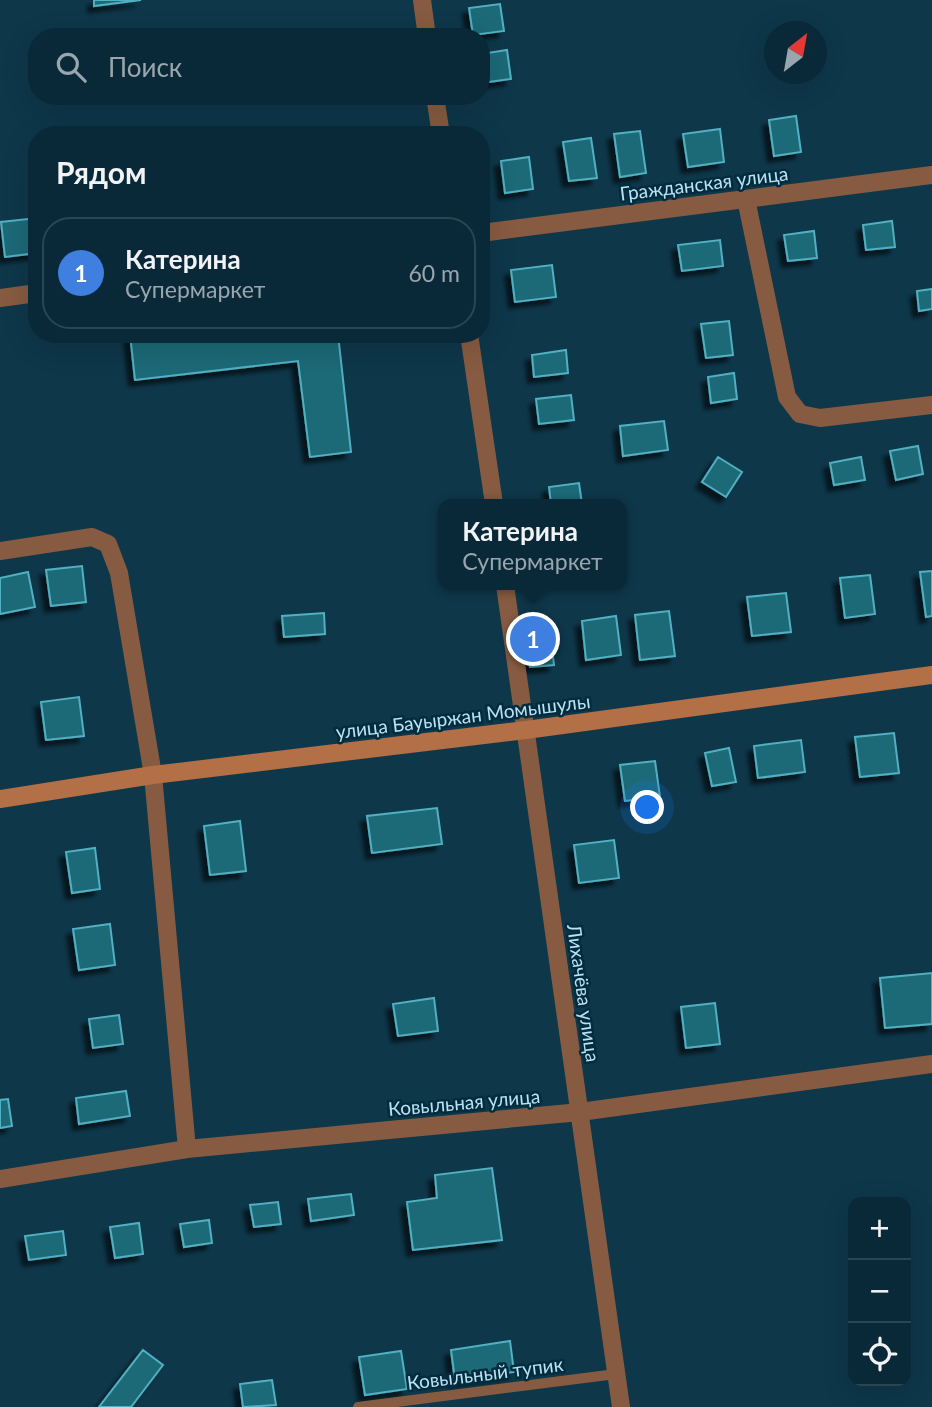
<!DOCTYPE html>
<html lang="ru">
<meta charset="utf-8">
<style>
body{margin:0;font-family:Lato,sans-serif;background:#133140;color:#f1f3f6}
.controls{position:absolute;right:21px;bottom:21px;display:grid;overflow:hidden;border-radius:14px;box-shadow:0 7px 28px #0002}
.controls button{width:63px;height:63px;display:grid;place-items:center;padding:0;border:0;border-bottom:2px solid #2a4553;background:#0a2938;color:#f1f3f6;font:35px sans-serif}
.compass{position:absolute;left:764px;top:21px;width:63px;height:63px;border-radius:50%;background:#0a2938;box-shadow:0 7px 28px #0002;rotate:31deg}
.you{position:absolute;left:648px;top:808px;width:24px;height:24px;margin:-18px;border:5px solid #fff;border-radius:50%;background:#1a73e8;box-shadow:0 0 0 10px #1a73e833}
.badge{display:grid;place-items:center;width:46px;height:46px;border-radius:50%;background:#db2777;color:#fff;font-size:23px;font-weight:700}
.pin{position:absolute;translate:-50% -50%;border:4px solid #fff;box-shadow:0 2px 7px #0006}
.popup{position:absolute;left:438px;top:499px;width:189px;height:91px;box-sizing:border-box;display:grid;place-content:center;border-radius:14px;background:#0a2938;filter:drop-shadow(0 2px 5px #0005);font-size:23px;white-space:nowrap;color:#99a6ae}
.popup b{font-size:26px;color:#f1f3f6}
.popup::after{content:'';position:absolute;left:50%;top:100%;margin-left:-14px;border:14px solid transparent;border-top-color:#0a2938}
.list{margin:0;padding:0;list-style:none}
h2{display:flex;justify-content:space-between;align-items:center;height:91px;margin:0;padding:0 28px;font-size:30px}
h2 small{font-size:23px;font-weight:400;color:#99a6ae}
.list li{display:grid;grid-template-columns:46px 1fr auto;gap:21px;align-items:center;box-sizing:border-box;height:112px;margin:0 14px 14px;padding:0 14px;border:2px solid #2a4553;border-radius:28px}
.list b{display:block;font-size:26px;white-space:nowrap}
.list p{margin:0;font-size:23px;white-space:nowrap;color:#99a6ae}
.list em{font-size:23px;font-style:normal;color:#99a6ae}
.icon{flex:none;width:38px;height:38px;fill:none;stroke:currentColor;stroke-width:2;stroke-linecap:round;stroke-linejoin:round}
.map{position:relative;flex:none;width:932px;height:1407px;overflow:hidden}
.search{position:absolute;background:#0a2938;box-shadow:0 7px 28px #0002;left:28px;top:28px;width:462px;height:77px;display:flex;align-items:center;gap:18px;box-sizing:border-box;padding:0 24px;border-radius:28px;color:#99a6ae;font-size:26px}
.panel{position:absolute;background:#0a2938;box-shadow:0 7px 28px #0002;left:28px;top:126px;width:462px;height:217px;border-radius:28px}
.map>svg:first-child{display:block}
.building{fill:#1d6977;stroke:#51b0c2;stroke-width:2;filter:url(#shadow)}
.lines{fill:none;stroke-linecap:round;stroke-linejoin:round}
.lane{stroke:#865b41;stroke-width:10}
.street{stroke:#865b41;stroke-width:18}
.secondary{stroke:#b36f45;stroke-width:18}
.labels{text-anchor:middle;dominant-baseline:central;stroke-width:5;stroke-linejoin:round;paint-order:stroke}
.street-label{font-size:19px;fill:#bde1f4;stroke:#012d3f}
</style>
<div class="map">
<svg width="932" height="1407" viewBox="0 0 932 1407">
<defs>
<filter id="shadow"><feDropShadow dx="-6" dy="6" stdDeviation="2" flood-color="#0009"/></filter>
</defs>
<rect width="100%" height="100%" fill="#0e374a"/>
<path class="building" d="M94,0H141L94,6Z
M500,4L504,31L473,35L469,8Z
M507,50L511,79L481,83V54Z
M796,116L801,152L774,156L769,120Z
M720,129L724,162L688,167L683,134Z
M640,131L646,173L620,177L614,134Z
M591,138L597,178L569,181L563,142Z
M529,157L533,189L505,193L501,161Z
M37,218V253L5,257L1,222Z
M892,221L895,247L866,250L863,225Z
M814,231L817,258L788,261L784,235Z
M720,240L723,266L682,271L678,245Z
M552,265L556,297L515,302L511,270Z
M932,289V309L919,311L917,291Z
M729,321L733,355L706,358L701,324Z
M130,334H338L351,452L310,457L298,361L135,380Z
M566,350L568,373L534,377L532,355Z
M734,373L737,399L711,403L708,377Z
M571,395L574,420L539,424L536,399Z
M664,421L668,450L623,456L620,426Z
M918,446L923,474L896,480L890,451Z
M718,457L742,472L726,497L702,482Z
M861,457L865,480L834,485L830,463Z
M579,483L582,504H551L549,487Z
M82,566L86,602L51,606L46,570Z
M932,571V616L926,617L920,572Z
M28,572L35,607L0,614V578Z
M870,575L875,614L845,618L840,578Z
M786,593L791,632L752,636L747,597Z
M669,611L675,656L640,660L635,615Z
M324,613L325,634L284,637L282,616Z
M616,616L621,655L586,660L582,621Z
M549,624L554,665L530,667L524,628Z
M79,697L84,736L46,740L41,702Z
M894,733L899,773L860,777L855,737Z
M801,740L805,772L758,778L754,746Z
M729,748L736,782L712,786L705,753Z
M655,761L660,797L625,801L620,765Z
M437,808L442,844L372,853L367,816Z
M240,821L246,871L210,875L204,826Z
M614,840L619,878L579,883L574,845Z
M95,848L100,889L72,893L66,852Z
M110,924L115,965L79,970L73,929Z
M932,973V1024L885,1028L880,978Z
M434,998L438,1031L398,1036L393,1004Z
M715,1003L720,1044L686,1048L681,1007Z
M119,1015L123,1044L93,1048L89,1019Z
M126,1091L130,1116L79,1124L76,1098Z
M8,1099L12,1126L0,1128V1100Z
M492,1168L502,1240L413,1250L407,1202L437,1198L435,1175Z
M351,1194L354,1215L311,1221L308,1199Z
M278,1202L281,1224L254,1227L250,1205Z
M209,1220L212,1243L184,1247L180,1224Z
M139,1223L143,1254L115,1258L110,1227Z
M63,1231L66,1255L29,1260L25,1236Z
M510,1341L514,1372L455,1381L451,1350Z
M143,1350L163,1365L131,1407H99Z
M401,1351L407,1389L365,1395L359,1357Z
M272,1380L276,1405L243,1407L240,1384Z"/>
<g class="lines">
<path class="lane" d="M358,1407L616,1374"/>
<path class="street" d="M422,0L427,37
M435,96L441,135
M746,199L787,397L800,414L820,418L932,405
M481,233L932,175
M0,298L37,293
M469,334L494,504
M0,551L92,537L108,544L119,573L153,775L187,1149
M505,585L621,1407
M0,1179L187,1149L580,1112L932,1064"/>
<path class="secondary" d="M0,799L153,775L526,730L932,675"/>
</g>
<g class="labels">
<g class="street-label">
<text transform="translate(704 183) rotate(-7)">Гражданская улица</text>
<text transform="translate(463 716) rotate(-7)">улица Бауыржан Момышулы</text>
<text transform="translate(584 993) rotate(82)">Лихачёва улица</text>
<text transform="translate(464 1102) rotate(-5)">Ковыльная улица</text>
<text transform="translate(485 1373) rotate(-7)">Ковыльный тупик</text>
</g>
</g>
</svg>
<div class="controls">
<button>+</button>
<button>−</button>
<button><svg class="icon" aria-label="locate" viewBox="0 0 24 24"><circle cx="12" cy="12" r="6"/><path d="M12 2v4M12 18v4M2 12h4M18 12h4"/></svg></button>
</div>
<svg class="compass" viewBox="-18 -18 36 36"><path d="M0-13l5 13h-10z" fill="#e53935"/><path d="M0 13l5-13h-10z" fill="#99a6ae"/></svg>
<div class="you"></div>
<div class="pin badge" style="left:533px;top:639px;background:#3f7fe0">1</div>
<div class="popup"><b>Катерина</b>Супермаркет</div>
<div class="search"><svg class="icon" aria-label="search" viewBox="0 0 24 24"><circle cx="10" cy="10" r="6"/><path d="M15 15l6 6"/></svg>Поиск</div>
<section class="panel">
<h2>Рядом<small></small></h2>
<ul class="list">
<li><span class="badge" style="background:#3f7fe0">1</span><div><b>Катерина</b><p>Супермаркет</p></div><em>60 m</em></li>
</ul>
</section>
</div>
